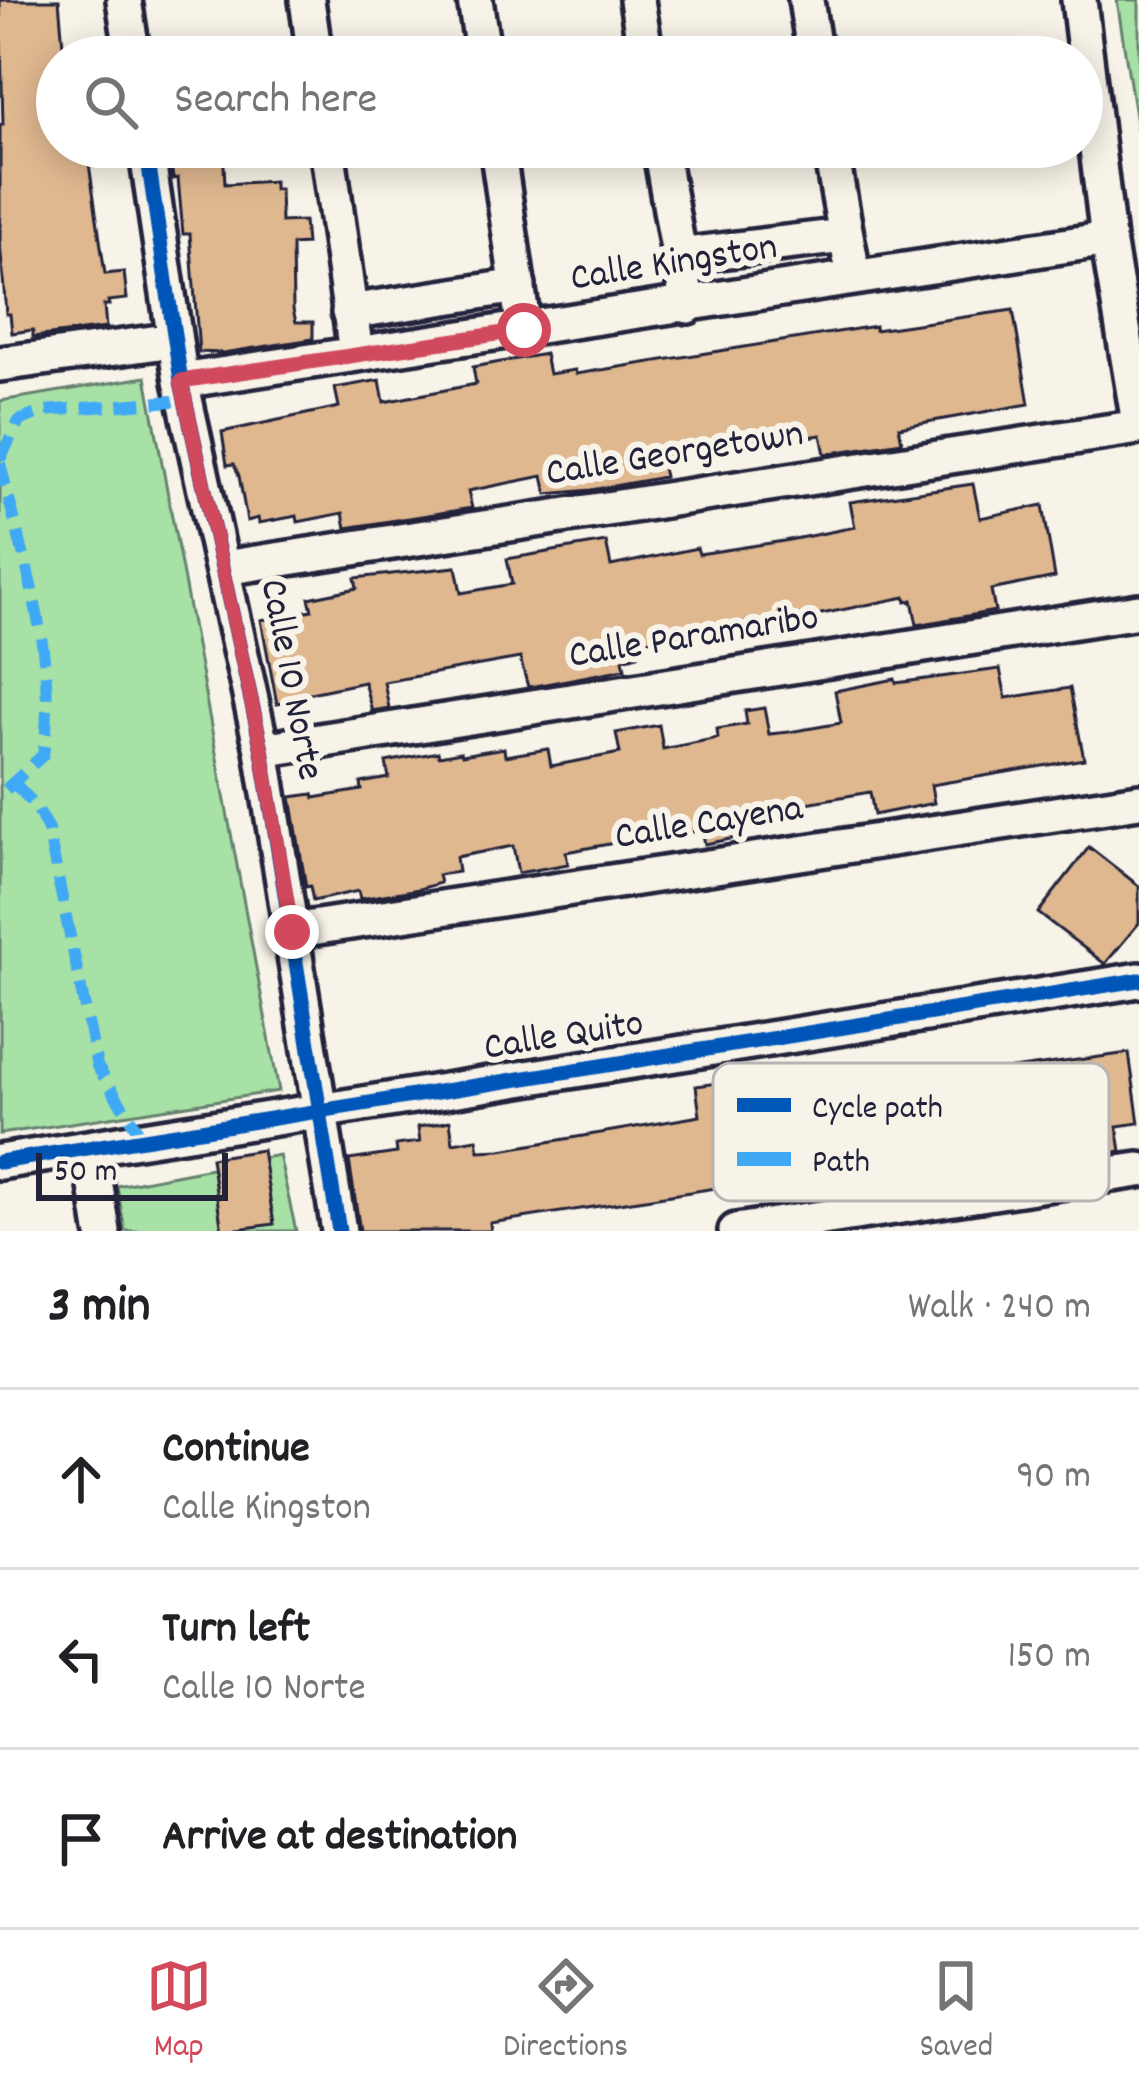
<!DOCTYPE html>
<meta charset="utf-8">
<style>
body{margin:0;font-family:Dekko,sans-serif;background:#f6f6f6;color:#202124}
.scale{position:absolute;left:36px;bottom:30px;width:192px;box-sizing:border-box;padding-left:12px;border:6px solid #22223b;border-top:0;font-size:33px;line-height:42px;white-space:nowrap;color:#22223b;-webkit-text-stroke:9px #f7f3e8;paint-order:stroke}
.stop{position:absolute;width:36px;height:36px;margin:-27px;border:9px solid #d1495b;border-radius:50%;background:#fff}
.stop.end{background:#d1495b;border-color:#fff;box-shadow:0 3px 12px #0008}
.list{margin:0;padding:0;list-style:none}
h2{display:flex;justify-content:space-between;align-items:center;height:156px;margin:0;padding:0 48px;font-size:51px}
h2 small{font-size:39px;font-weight:400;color:#757577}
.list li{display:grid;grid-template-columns:78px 1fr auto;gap:36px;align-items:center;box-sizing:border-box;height:180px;padding:0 48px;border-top:3px solid #e0e0e0}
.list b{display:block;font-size:45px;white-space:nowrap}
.list p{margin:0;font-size:39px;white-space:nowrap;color:#757577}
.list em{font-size:39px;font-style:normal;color:#757577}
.icon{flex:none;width:66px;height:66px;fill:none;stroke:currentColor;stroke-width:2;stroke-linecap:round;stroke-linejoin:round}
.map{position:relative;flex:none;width:1139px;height:1231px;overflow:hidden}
.search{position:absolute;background:#fff;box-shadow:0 6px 30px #0003;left:36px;right:36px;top:36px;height:132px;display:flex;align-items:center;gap:30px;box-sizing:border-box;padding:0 42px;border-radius:66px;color:#757577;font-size:45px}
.sheet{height:696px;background:#fff}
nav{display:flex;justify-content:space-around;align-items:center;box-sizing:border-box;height:168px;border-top:3px solid #e0e0e0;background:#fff;font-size:33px;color:#757577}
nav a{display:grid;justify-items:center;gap:6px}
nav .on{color:#d1495b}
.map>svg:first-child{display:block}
.green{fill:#a8e1a5;stroke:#658270;stroke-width:3}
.building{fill:#dfb890;stroke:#22223b;stroke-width:3}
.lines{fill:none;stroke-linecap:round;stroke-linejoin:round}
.minor-casing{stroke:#22223b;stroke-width:42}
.minor{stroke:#f7f3e8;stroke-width:33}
.quiet{stroke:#3fa9f5;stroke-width:12;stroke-dasharray:24 12;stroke-linecap:butt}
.cycleway-casing{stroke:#f7f3e8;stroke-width:22}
.cycleway{stroke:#0057b8;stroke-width:15}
.route{stroke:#d1495b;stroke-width:15}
.labels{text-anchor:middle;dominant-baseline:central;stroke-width:12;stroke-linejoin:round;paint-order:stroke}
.street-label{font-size:39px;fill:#22223b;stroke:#f7f3e8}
.key{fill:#f7f3e8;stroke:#b7b4b4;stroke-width:3}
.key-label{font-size:33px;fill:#22223b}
</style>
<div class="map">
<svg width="1139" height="1231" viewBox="0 0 1139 1231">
<rect width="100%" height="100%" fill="#f7f3e8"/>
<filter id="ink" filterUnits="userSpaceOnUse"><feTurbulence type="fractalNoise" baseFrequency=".00833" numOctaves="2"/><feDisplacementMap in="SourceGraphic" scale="24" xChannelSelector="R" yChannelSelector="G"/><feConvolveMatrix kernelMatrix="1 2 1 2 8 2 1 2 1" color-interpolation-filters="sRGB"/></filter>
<g filter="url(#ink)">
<path class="green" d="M1117,0H1139V142Z
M146,377L279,1091L0,1134V401Z
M279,1155L296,1231H125L117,1186Z"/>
<path class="building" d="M0,0H59L64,57H57V147L87,150L105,274L124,272L127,299L108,301L109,305H104L106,328L33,337V330L12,333L10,314H6L0,242V125H3Z
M169,147H223L225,184L274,181V189H280L281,222L304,221L306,244L292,245L293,309L296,322H313V339L223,353L199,352L190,234H183L178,178L173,179Z
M1013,310L1029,404L899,427L902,442L825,454L821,435L661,460L664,477L591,490L547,494L543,476L468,491L472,508L346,528L343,513L298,522L297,516L259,523L258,518L247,521L239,476L234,464L227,465L222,432L339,407L335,388L380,380L384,402L476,384L473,367L545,354L549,374L575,370L576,374L875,326V330Z
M973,484L980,518L1043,505L1048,536L1055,577L991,590L995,611L917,625L912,600L906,602L905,597L802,618L801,615L779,618L635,642L638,655L623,659L625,669L535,686L528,687L520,658L384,682L389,708L372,711L364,682L301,695L302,700L277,704L261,620L312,610L309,598L357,588L355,578L456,567L461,593L512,584L507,559L606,542L611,566L697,548L699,554L784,541L855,527L850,502Z
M1000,669L1006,698L1070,688L1084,759L931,785L934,803L874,815L870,792L737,815L741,837L705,844L702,830L637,843L636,839L566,852L568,864L518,873L513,846L456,857L458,872L438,875L440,883L419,889L360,899L358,891L313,901L310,886L306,887L291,797L313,794L314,798L362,790L361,783L389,778L386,762L438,752L439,756L461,752L462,755L504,748L505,756L548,749L551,766L620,753L616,733L659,725L663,749L718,738L717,729L747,724L745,711L764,708L769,734L789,732L841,723L835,691L895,679L896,683Z
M1089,847L1139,886V923L1105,964L1038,913Z
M1129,1053L1139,1123L1117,1126L1121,1151L1101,1154L1097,1130L1032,1140L1035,1164L1001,1170L997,1145L990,1146L880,1163L882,1180L841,1187L839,1169L490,1223L491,1231H360L349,1160L397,1153L396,1145L420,1142L418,1127L450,1121L453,1143L477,1139L479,1151L501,1150L700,1116L696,1086L733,1081L737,1109L784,1102L783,1091L845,1082L844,1075L863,1072L865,1089Z
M262,1150L274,1224L222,1231L211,1158Z"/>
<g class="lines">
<defs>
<path id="minor" d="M124,0L133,57
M307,0L315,57
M475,0L484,57
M637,0L646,57
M806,0L815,57
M1079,0L1108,239L1139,423
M146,147L181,381L262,750L339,1231
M327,147L356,353
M497,147L524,330
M660,147L688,306
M830,147L850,257
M678,256L844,236
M349,312L518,286
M0,364L174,340
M181,381L1108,239
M224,568L1139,427
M262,750L1139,611
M292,931L1139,801
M90,1148L103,1231
M0,1162L1139,980
M736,1231L1139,1170"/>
</defs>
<use href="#minor" class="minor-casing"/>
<use href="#minor" class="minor"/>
<path class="quiet" d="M0,459L19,421L44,411L185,400
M0,463C22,557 59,658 43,755L0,795
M15,784L36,806L48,830L97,1066L143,1139"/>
<defs>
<path id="cycleway" d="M146,147L181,381L262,750L339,1231
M0,1162L1139,980"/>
</defs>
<use href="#cycleway" class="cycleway-casing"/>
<use href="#cycleway" class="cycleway"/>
</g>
</g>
<g class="lines" filter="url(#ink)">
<path class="route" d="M292,932L262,750L181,381L524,330"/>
</g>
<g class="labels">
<g class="street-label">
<text transform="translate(674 265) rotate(-9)">Calle Kingston</text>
<text transform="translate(675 456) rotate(-9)">Calle Georgetown</text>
<text transform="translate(694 639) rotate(-9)">Calle Paramaribo</text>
<text transform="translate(289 680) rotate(79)">Calle 10 Norte</text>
<text transform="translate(709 825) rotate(-9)">Calle Cayena</text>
<text transform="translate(564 1038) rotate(-9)">Calle Quito</text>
</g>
</g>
<rect x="713" y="1063" width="396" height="138" rx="18" class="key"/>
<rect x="737" y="1098" width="54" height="14" fill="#0057b8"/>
<rect x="737" y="1152" width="54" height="14" fill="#3fa9f5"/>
<g class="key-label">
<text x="812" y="1117">Cycle path</text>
<text x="812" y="1171">Path</text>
</g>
</svg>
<div class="scale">50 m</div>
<div class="stop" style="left:524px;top:330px"></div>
<div class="stop end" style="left:292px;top:932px"></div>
<div class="search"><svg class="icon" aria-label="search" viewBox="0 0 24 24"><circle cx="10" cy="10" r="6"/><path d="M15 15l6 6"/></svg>Search here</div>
</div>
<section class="sheet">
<h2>3 min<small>Walk · 240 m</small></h2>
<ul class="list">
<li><svg class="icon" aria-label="ahead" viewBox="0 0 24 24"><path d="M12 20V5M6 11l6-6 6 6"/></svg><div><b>Continue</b><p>Calle Kingston</p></div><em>90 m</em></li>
<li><svg class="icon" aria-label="left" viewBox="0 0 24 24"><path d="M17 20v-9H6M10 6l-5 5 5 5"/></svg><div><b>Turn left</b><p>Calle 10 Norte</p></div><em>150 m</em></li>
<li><svg class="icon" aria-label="arrive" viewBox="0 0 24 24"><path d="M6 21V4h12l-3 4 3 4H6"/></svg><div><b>Arrive at destination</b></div></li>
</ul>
</section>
<nav>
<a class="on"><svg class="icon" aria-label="map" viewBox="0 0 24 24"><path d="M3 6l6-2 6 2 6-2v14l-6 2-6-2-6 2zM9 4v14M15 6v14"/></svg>Map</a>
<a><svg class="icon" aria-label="directions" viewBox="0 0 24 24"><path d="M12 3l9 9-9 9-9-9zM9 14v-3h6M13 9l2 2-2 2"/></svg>Directions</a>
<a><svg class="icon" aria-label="saved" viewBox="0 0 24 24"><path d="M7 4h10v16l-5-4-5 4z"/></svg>Saved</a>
</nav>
